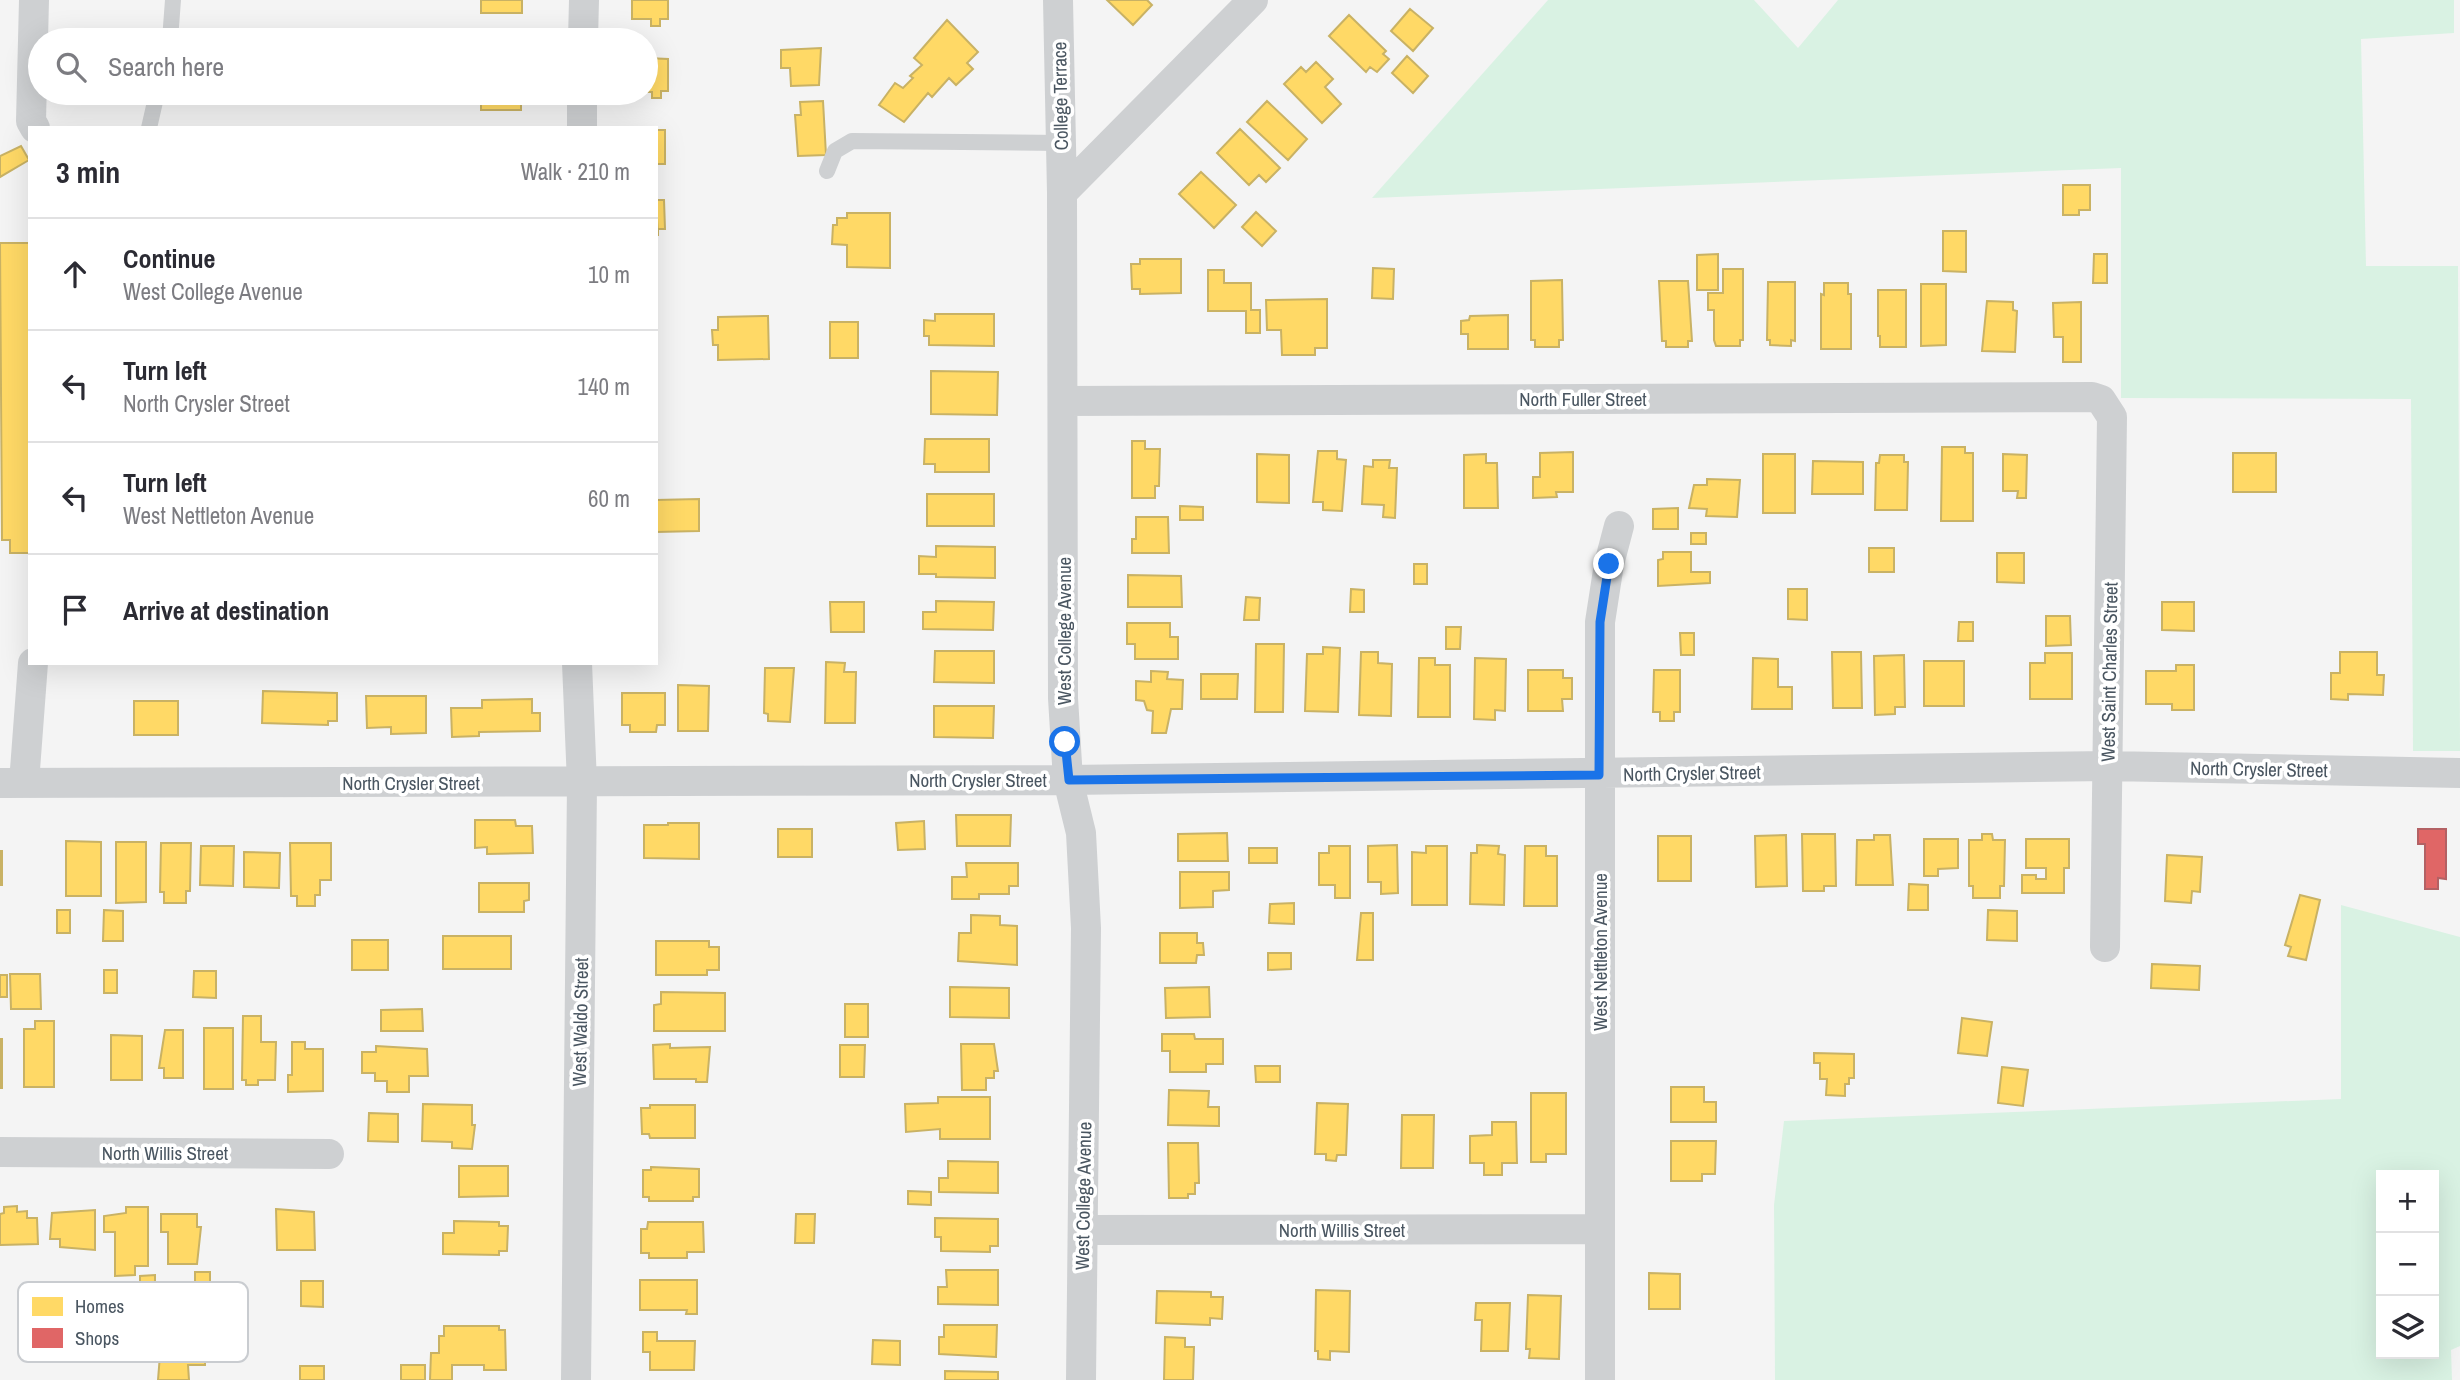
<!DOCTYPE html>
<meta charset="utf-8">
<style>
body{margin:0;font-family:"Archivo Narrow",sans-serif;background:#f7f7f7;color:#2b2b33}
.controls{position:absolute;right:21px;bottom:21px;display:grid;overflow:hidden;border-radius:0px;box-shadow:0 7px 28px #0002}
.controls button{width:63px;height:63px;display:grid;place-items:center;padding:0;border:0;border-bottom:2px solid #e1e1e2;background:#fff;color:#2b2b33;font:35px sans-serif}
.stop{position:absolute;width:21px;height:21px;margin:-16px;border:5px solid #1a73e8;border-radius:50%;background:#fff}
.stop.end{background:#1a73e8;border-color:#fff;box-shadow:0 2px 7px #0008}
.list{margin:0;padding:0;list-style:none}
h2{display:flex;justify-content:space-between;align-items:center;height:91px;margin:0;padding:0 28px;font-size:30px}
h2 small{font-size:23px;font-weight:400;color:#7c7c81}
.list li{display:grid;grid-template-columns:46px 1fr auto;gap:21px;align-items:center;box-sizing:border-box;height:112px;padding:0 28px;border-top:2px solid #e1e1e2}
.list b{display:block;font-size:26px;white-space:nowrap}
.list p{margin:0;font-size:23px;white-space:nowrap;color:#7c7c81}
.list em{font-size:23px;font-style:normal;color:#7c7c81}
.icon{flex:none;width:38px;height:38px;fill:none;stroke:currentColor;stroke-width:2;stroke-linecap:round;stroke-linejoin:round}
.map{position:relative;flex:none;width:2460px;height:1380px;overflow:hidden}
.search{position:absolute;background:#fff;box-shadow:0 7px 28px #0002;left:28px;top:28px;width:630px;height:77px;display:flex;align-items:center;gap:18px;box-sizing:border-box;padding:0 24px;border-radius:38px;color:#7c7c81;font-size:26px}
.panel{position:absolute;background:#fff;box-shadow:0 7px 28px #0002;left:28px;top:126px;width:630px;height:539px;border-radius:0px}
.map>svg:first-child{display:block}
.green{fill:#d9f2e3;fill-rule:evenodd}
.homes{fill:#ffd966;stroke:#c9b264;stroke-width:2}
.shops{fill:#e06666;stroke:#b36164;stroke-width:2}
.lines{fill:none;stroke-linecap:round;stroke-linejoin:round}
.lane{stroke:#ced0d2;stroke-width:16}
.street{stroke:#ced0d2;stroke-width:30}
.route{stroke:#1a73e8;stroke-width:9}
.labels{text-anchor:middle;dominant-baseline:central;stroke-width:7;stroke-linejoin:round;paint-order:stroke}
.street-label{font-size:19px;fill:#4a5661;stroke:#fff}
.key{fill:#fff;stroke:#c9ccd0;stroke-width:2}
.key-label{font-size:19px;fill:#4a5661}
</style>
<div class="map">
<svg width="2460" height="1380" viewBox="0 0 2460 1380">
<rect width="100%" height="100%" fill="#f4f4f4"/>
<path class="green" d="M1548,0H1754L1798,48L1838,0H2454V33L2361,39L2366,266H2458L2460,751H2413L2411,399L2121,398V168L1372,198Z
M2341,905L2460,937V1346L2451,1350L2452,1380H1775L1774,1205L1784,1121L2341,1099ZM2434,1175V1354H2381V1175Z"/>
<path class="homes" d="M481,0H522V13H481Z
M632,0H668V19H660V26H651V19H632Z
M1107,0H1147L1152,5L1133,25Z
M1410,9L1433,28L1413,51L1391,31Z
M1349,15L1386,51L1383,54L1389,59L1377,72L1370,67L1366,72L1329,36Z
M947,20L978,52L967,63L973,69L956,85L949,78L932,97L928,93L904,122L879,105L895,83L903,88L913,78L910,76L922,65L914,58Z
M821,48L819,85L791,86L790,68H781V50Z
M1407,56L1428,76L1413,93L1392,73Z
M646,58L668,59V91H661V98H652V92H646Z
M1316,62L1333,79L1325,87L1341,104L1322,123L1284,84L1301,67L1306,72Z
M481,93H521V110H481Z
M823,101L826,155L798,156L795,115H801L800,102Z
M1267,101L1307,139L1288,160L1247,122Z
M1240,129L1280,168L1266,182L1259,175L1249,185L1217,153Z
M656,130H665V164H656Z
M21,146L29,160L0,177V156Z
M1201,172L1236,205L1214,228L1179,194Z
M2063,185H2090V210H2079V215H2063Z
M656,200H664L665,229H658V236Z
M1256,212L1276,231L1262,246L1242,227Z
M847,213H890V268L847,267V245L832,244L833,225H837V218H847Z
M1943,231H1966V272L1943,271Z
M0,243H30V553H10V540H2Z
M1718,254V290H1697V255Z
M2094,254H2107V283H2093Z
M1140,259H1181V293L1140,294V289H1132L1131,264H1140Z
M1373,268L1394,269L1393,299L1372,298Z
M1723,269H1743V340H1740V346H1716L1714,340V310H1708V293H1723Z
M1208,270H1224V283H1251V310H1260V333H1246V311H1208Z
M1562,280L1563,340H1559V347H1535V340H1531V281Z
M1659,281H1688L1692,341H1688V347H1666V341H1662Z
M1768,282H1795V341L1791,340V346L1770,345V340H1767Z
M1824,283H1848V294H1851V349H1821V294L1824,295Z
M1921,284H1946V345L1921,346Z
M1878,290H1906V347H1880V336H1878Z
M1327,299V348H1315V355H1282L1281,330H1267L1266,300Z
M1987,301L2013,302V310L2017,311L2015,352L1982,351Z
M2081,302V362H2063V337H2054L2053,303Z
M935,314H994V346L929,345V336H924V320L935,321Z
M1508,315V349H1468V334H1461V321L1469,320L1470,316Z
M768,316L769,359L718,360V345H713L712,330H718V317Z
M830,322H858V358H830Z
M931,371L998,372L997,415L931,414Z
M925,439H989V472H935V464H924Z
M1132,441H1145V449H1160L1159,486H1155V498H1132Z
M1942,447H1965V453H1973V521H1941Z
M1318,451H1337V459L1346,460L1342,511L1323,510V502H1313Z
M1573,452V492H1556L1557,497L1533,498V477H1540V453Z
M2233,453H2276V492H2233Z
M1257,454L1289,455V503L1257,502Z
M1486,454V463H1497L1498,508H1464V455Z
M1763,454H1795V513H1763Z
M2003,454L2027,455L2026,498H2017L2018,491H2003Z
M1880,455H1904V462H1908L1907,510H1875L1876,463H1879Z
M1373,460H1390L1389,468H1397L1395,518L1383,517L1384,505L1362,504L1364,466L1373,467Z
M1813,461L1863,462V494H1812Z
M1707,479L1740,480L1737,517L1706,516L1707,509L1689,508L1694,485H1707Z
M927,494H994V526H927Z
M699,499V531L656,532V500Z
M1180,506L1203,507V520H1180Z
M1678,508V529H1653V509Z
M1136,517H1168L1169,553H1132V539H1136Z
M1691,533H1706V544H1691Z
M936,546L995,547V578L936,577V574H919V556L936,557Z
M1869,548H1894V572H1869Z
M1663,552H1691V572H1710V583L1658,586V560L1663,559Z
M1997,553H2024V583L1997,582Z
M1414,564H1427V584H1414Z
M1128,575L1181,576L1182,607H1128Z
M1351,589L1364,590V612H1350Z
M1788,589H1807V620L1788,619Z
M1246,597L1260,598L1259,620H1244Z
M936,601L994,602L993,630L923,629V612H936Z
M830,602H864V632H831Z
M2162,602H2194V631L2162,630Z
M2046,616H2070L2071,645L2046,646Z
M1959,622H1973V641H1958Z
M1127,623H1170V637H1178V659H1135V644H1127Z
M1446,627H1461L1460,649H1446Z
M1680,633H1694V655H1681Z
M1256,644H1284L1283,712H1255Z
M1323,647L1340,648L1338,712L1305,711L1307,654H1323Z
M935,651H994V683L934,682Z
M1361,652H1378V663L1392,664L1391,716L1359,715Z
M1832,652H1861L1862,708H1833Z
M2340,652H2377V675H2384L2383,695L2348,694V700L2331,699V673H2340Z
M2045,653H2072V699H2030V663H2045Z
M1904,655L1905,707H1895V714L1875,715L1874,656Z
M1419,658H1435V665H1450V717H1418Z
M1475,658L1506,659L1505,711L1495,710V720L1474,719Z
M1753,658L1778,659V687H1792V709H1752Z
M1924,661H1964V706H1924Z
M826,662L845,663L844,672H856L855,723H825Z
M2176,665H2194V710H2172V704H2146V671H2176Z
M765,668H794L790,722L768,721V714L764,713Z
M1528,670H1563V678H1572V699H1562L1563,711H1528Z
M1654,670H1680V712H1674V721H1660V712H1653Z
M1151,671L1168,672L1167,679L1183,680L1182,709H1171L1166,733H1152L1153,711L1147,710L1144,701L1136,700V681L1151,682Z
M1201,674H1238L1237,699H1201Z
M678,685L709,686L708,731H678Z
M263,691L337,693V721H328V725L262,723Z
M622,693H665V725H657L656,732H630V725H622Z
M366,696H426V733L391,734V727L367,728Z
M532,699V713H540V731L479,732V736L452,737L451,708H482V700Z
M134,701H178V735H134Z
M934,706H994L993,738L934,737Z
M956,815H1011L1010,846H957Z
M475,820H515L516,826H532L533,853L487,854V847L475,848Z
M924,821L925,849L898,850L896,823Z
M668,823H699V859L644,858V825H668Z
M778,829H812V857H778Z
M1227,833L1228,861H1178V834Z
M1802,834H1835L1836,886H1824V891H1803Z
M1982,834H1992L1993,840H2005L2004,886H2000V898H1973V886H1969V840H1982Z
M1786,835L1787,886L1756,887L1755,836Z
M1874,835H1890L1893,885H1856L1857,840H1874Z
M1658,836H1691V881H1658Z
M1924,839H1958V868L1938,869V876H1924Z
M2026,839H2069V868H2064V893H2022V875H2036V879H2046V868H2026Z
M66,841L101,842V896H66Z
M116,842H146V902L116,903Z
M161,843H191L190,891H186V903H164V892H160Z
M290,843H331V880H320V895H315V906H297V896H291Z
M1397,845L1398,893L1381,894V882H1368V846Z
M1477,845L1499,846L1498,854L1505,855L1504,905L1470,904L1471,853H1477Z
M201,846H234L233,886L200,885Z
M1329,846H1350V898H1335V885H1319V853H1329Z
M1426,846H1447V905H1412V852L1426,853Z
M1525,846H1546V856H1557V906H1524Z
M1249,848H1277V863H1249Z
M0,851H2V885H0Z
M244,852L280,853L279,888L244,887Z
M2167,855L2202,857L2200,892L2192,891L2191,903L2165,901Z
M966,863H1018V886H1009V894H979V899H952V877H967Z
M1180,872H1229V890L1213,891V907L1180,908Z
M479,883H529V900L524,901V912H479Z
M1909,884L1928,885V910H1908Z
M2300,895L2320,900L2306,960L2288,956L2291,947L2285,945Z
M1294,903V924L1269,923L1270,904Z
M57,910H70V933H57Z
M104,910L123,911V941H103Z
M1988,910L2017,911V941L1987,940Z
M1361,913H1373V960H1357Z
M971,915L1000,916V925L1017,926V965L958,961L959,933H971Z
M1160,933H1197V943H1203L1204,955H1197L1196,963H1160Z
M443,936H511V969H443Z
M352,940H388V970H352Z
M656,941H709V947H719V970H707V975H656Z
M1268,953H1291V969L1268,970Z
M2152,964L2200,966L2199,990L2151,988Z
M104,970H117V993H104Z
M194,971H216V998L193,997Z
M10,974H40L41,1009H11Z
M0,975H7V997H0Z
M950,987L1009,988V1018L950,1017Z
M1209,987L1210,1017L1166,1018L1165,988Z
M661,992L725,993V1031H654V1005L661,1004Z
M845,1004H868V1037H845Z
M422,1009L423,1031H381V1010Z
M243,1016H261V1042H276L275,1080H258V1085H246V1080H242Z
M1962,1018L1992,1022L1987,1056L1958,1053Z
M35,1021H54V1087H24V1029H35Z
M204,1028H233V1089H204Z
M165,1030H183V1078H164V1068H159Z
M1162,1034H1194L1195,1039H1223V1064H1206V1072H1170V1051H1162Z
M111,1035L142,1036V1080H111Z
M0,1039H2V1088H0Z
M292,1042H305V1049H323V1091L288,1092V1075H292Z
M670,1044V1048L710,1047L707,1082H696V1079H654L653,1045Z
M961,1044H994L998,1071H994V1078H986V1090H962Z
M840,1045H865L864,1077H840Z
M376,1046L427,1049L428,1076H409V1092H387V1081H375V1073H362V1052H376Z
M1814,1053L1854,1054V1078H1849V1084H1845V1096L1826,1095L1827,1079H1820V1063H1814Z
M1255,1066H1280V1082H1256Z
M2002,1067L2028,1070L2023,1106L1998,1103Z
M1671,1087H1704V1102H1716V1122H1671Z
M1169,1090L1209,1091L1208,1107H1219V1126L1168,1125Z
M1531,1093H1566V1154H1546V1162H1531Z
M938,1097H990V1139H940V1129L906,1132L905,1104L938,1103Z
M1317,1103L1348,1104L1346,1155H1337L1336,1161L1326,1160V1154H1315Z
M423,1104L472,1105V1125H475L472,1149L452,1148V1142L422,1141Z
M650,1105H695V1138H650L649,1134H642L641,1108H650Z
M369,1113L398,1114V1142L368,1141Z
M1402,1115H1434L1433,1168H1401Z
M1492,1122H1516L1517,1163H1502V1175H1484V1163H1470V1136L1492,1135Z
M1671,1141H1716L1715,1174H1702V1181H1671Z
M1168,1143H1198L1199,1183H1195V1194H1188V1198H1169Z
M948,1161L998,1162V1193L939,1192V1178H948Z
M459,1166H508V1196L459,1197Z
M651,1167L699,1169V1197H693V1201H649V1197H643V1170H651Z
M908,1191L931,1192V1205L908,1204Z
M17,1206V1212L27,1211V1218H37L38,1244L0,1245V1214L4,1213V1207Z
M126,1207H148V1266H135V1275L115,1276V1232H104V1216L126,1213Z
M276,1209L314,1212L315,1250H277Z
M95,1210V1250L60,1247V1239H50L52,1213Z
M161,1214H197V1227H201L197,1264H168V1232H161Z
M796,1214H815L814,1243H795Z
M935,1218L998,1219V1246H990V1252L941,1251V1237H935Z
M454,1221L499,1222V1226H508L507,1251H499V1255L443,1254V1233H454Z
M648,1222H703L704,1252H687V1258H649V1253H641V1229H647Z
M946,1270H998V1305L938,1304V1287H947Z
M195,1272H210V1296H195Z
M1649,1273L1680,1274V1309H1649Z
M155,1275V1301H140V1276Z
M640,1280H697V1314H686L687,1310H640Z
M301,1281H323V1307L301,1306Z
M1316,1290L1350,1291L1349,1352L1330,1351V1360L1318,1359V1351H1315Z
M1157,1291L1211,1292V1297H1223L1222,1319L1210,1318V1325L1156,1323Z
M1528,1295L1561,1296L1559,1359L1529,1358L1530,1349H1526Z
M1476,1303H1510L1508,1351H1481L1482,1320H1475Z
M944,1325H997L996,1357L939,1354V1337H944Z
M444,1326H499V1330H505L506,1370H484V1365H452V1380H430L431,1353H439V1336H444Z
M643,1332H657V1341H695L694,1370H650V1352H643Z
M1165,1337L1185,1338V1347H1194L1193,1380H1164Z
M873,1340L900,1341V1365L872,1364Z
M161,1342H205V1365H188L189,1380H158Z
M401,1365H425V1380H401Z
M300,1366H324V1380H300Z
M945,1371L998,1372V1380H945Z"/>
<path class="shops" d="M2418,829H2446V879L2438,878V889H2425V844H2418Z"/>
<g class="lines">
<path class="lane" d="M170,40L173,0
M149,128L157,93
M827,171L835,151L852,141L1061,143"/>
<path class="street" d="M34,0L31,121L35,128
M1058,0L1062,193
M583,40L584,0
M582,128V93
M1064,401L2092,397L2101,400L2112,417L2105,947
M0,783L1068,780L2108,766L2460,773
M24,783L33,663
M0,1152L329,1154
M1083,1230L1600,1229
M576,1380L582,783L577,663
M1081,1380L1086,928L1081,833L1068,780L1063,698L1062,193L1253,0
M1600,1380V622L1609,564L1619,526"/>
</g>
<g class="lines">
<path class="route" d="M1065,742L1069,780L1599,775L1600,622L1609,564"/>
</g>
<g class="labels">
<g class="street-label">
<text transform="translate(1060 96) rotate(-91)">College Terrace</text>
<text x="1583" y="399">North Fuller Street</text>
<text transform="translate(1064 631) rotate(-90)">West College Avenue</text>
<text transform="translate(2109 672) rotate(-89)">West Saint Charles Street</text>
<text transform="translate(2259 769) rotate(1)">North Crysler Street</text>
<text transform="translate(1692 773) rotate(-1)">North Crysler Street</text>
<text x="978" y="780">North Crysler Street</text>
<text x="411" y="783">North Crysler Street</text>
<text transform="translate(1600 952) rotate(-90)">West Nettleton Avenue</text>
<text transform="translate(580 1022) rotate(-89)">West Waldo Street</text>
<text x="165" y="1153">North Willis Street</text>
<text transform="translate(1083 1196) rotate(-89)">West College Avenue</text>
<text x="1342" y="1230">North Willis Street</text>
</g>
</g>
<rect x="18" y="1282" width="230" height="80" rx="10" class="key"/>
<rect x="32" y="1297" width="31" height="19" fill="#ffd966"/>
<rect x="32" y="1328" width="31" height="20" fill="#e06666"/>
<g class="key-label">
<text x="75" y="1313">Homes</text>
<text x="75" y="1345">Shops</text>
</g>
</svg>
<div class="controls">
<button>+</button>
<button>−</button>
<button><svg class="icon" aria-label="layers" viewBox="0 0 24 24"><path d="M12 4l9 5-9 5-9-5zM3 14l9 5 9-5"/></svg></button>
</div>
<div class="stop" style="left:1065px;top:742px"></div>
<div class="stop end" style="left:1609px;top:564px"></div>
<div class="search"><svg class="icon" aria-label="search" viewBox="0 0 24 24"><circle cx="10" cy="10" r="6"/><path d="M15 15l6 6"/></svg>Search here</div>
<section class="panel">
<h2>3 min<small>Walk · 210 m</small></h2>
<ul class="list">
<li><svg class="icon" aria-label="ahead" viewBox="0 0 24 24"><path d="M12 20V5M6 11l6-6 6 6"/></svg><div><b>Continue</b><p>West College Avenue</p></div><em>10 m</em></li>
<li><svg class="icon" aria-label="left" viewBox="0 0 24 24"><path d="M17 20v-9H6M10 6l-5 5 5 5"/></svg><div><b>Turn left</b><p>North Crysler Street</p></div><em>140 m</em></li>
<li><svg class="icon" aria-label="left" viewBox="0 0 24 24"><path d="M17 20v-9H6M10 6l-5 5 5 5"/></svg><div><b>Turn left</b><p>West Nettleton Avenue</p></div><em>60 m</em></li>
<li><svg class="icon" aria-label="arrive" viewBox="0 0 24 24"><path d="M6 21V4h12l-3 4 3 4H6"/></svg><div><b>Arrive at destination</b></div></li>
</ul>
</section>
</div>
